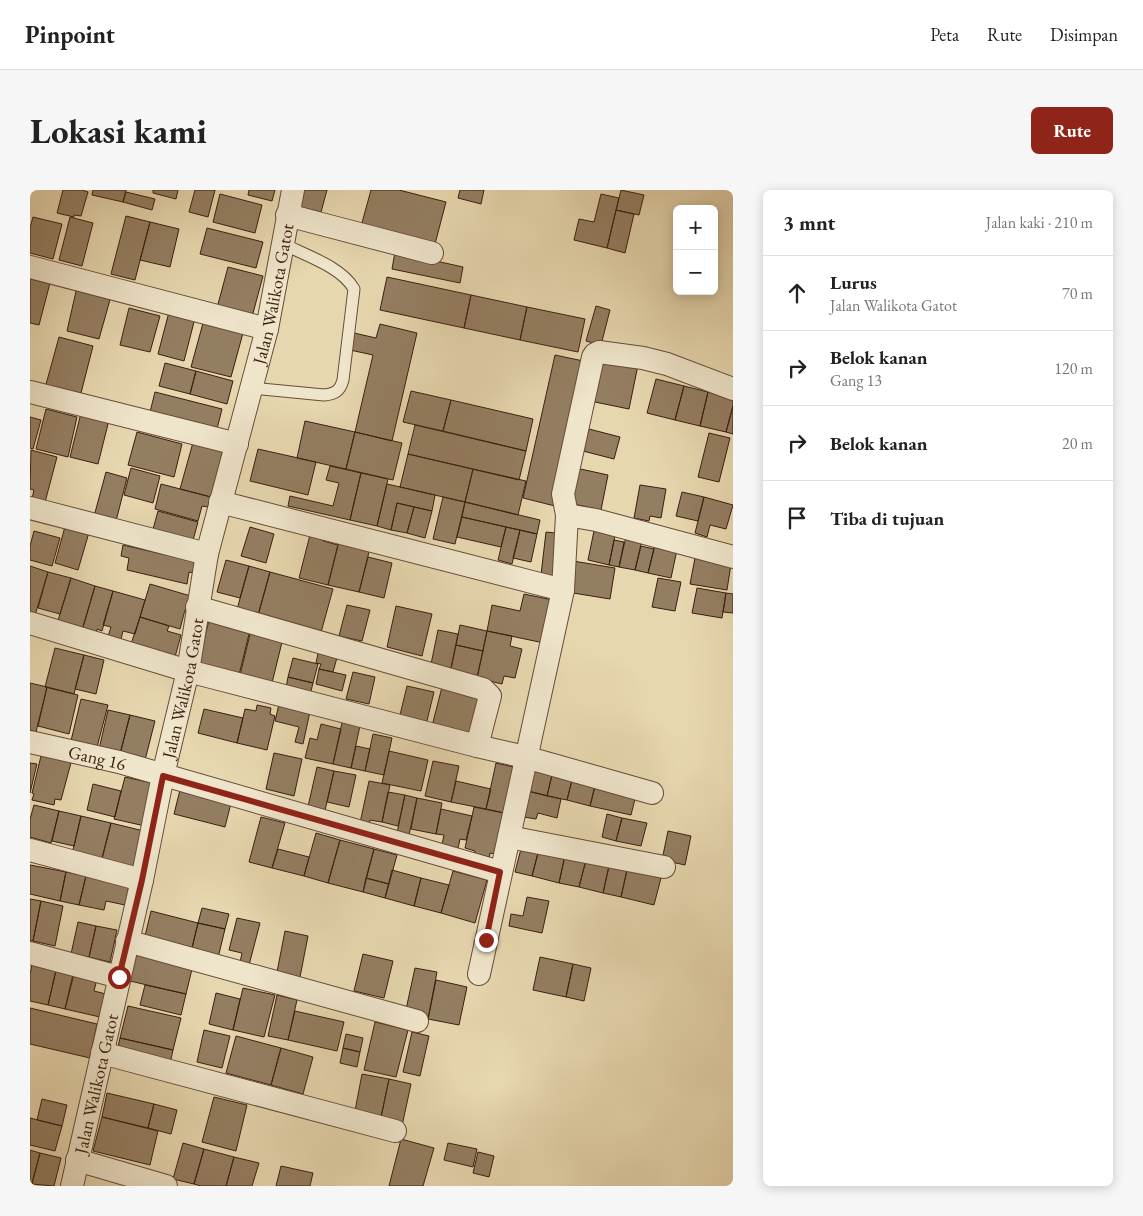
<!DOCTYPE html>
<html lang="id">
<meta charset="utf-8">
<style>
body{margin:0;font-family:"EB Garamond",serif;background:#f6f6f6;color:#222}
.controls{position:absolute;right:15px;top:15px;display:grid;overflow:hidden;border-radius:8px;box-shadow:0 2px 12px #0003}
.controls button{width:45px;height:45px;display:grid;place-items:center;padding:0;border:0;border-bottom:1px solid #e0e0e0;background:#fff;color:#222;font:25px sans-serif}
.stop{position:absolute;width:15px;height:15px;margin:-11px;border:4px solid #8f2418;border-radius:50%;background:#fff}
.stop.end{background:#8f2418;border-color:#fff;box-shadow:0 1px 5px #0008}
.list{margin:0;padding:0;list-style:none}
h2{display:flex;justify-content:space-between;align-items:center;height:65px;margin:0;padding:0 20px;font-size:21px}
h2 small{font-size:16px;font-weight:400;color:#767676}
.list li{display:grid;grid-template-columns:32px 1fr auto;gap:15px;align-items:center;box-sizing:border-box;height:75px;padding:0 20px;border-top:1px solid #e0e0e0}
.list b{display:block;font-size:19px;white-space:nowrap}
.list p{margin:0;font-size:16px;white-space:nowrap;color:#767676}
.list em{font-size:16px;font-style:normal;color:#767676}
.icon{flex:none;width:28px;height:28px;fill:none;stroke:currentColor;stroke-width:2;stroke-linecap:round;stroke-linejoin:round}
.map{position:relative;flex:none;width:703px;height:996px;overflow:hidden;border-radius:8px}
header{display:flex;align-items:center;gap:30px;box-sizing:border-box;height:70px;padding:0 25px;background:#fff;border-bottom:1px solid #e0e0e0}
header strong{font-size:24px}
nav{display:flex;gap:28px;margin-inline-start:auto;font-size:18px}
.intro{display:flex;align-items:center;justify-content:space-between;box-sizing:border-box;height:120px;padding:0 30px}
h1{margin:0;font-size:35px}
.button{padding:12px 22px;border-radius:8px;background:#8f2418;color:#fff;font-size:18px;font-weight:700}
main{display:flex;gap:30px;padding:0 30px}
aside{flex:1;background:#fff;border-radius:8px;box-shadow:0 2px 12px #0003}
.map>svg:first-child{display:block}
.building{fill:#947e62;stroke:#3b1e0f}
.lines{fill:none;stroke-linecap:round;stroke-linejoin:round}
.lane-casing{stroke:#664c37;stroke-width:13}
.street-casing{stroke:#664c37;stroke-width:24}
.lane{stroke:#efe5cb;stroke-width:11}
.street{stroke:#efe5cb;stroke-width:22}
.route{stroke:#8f2418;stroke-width:6}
.labels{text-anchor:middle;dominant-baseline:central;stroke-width:5;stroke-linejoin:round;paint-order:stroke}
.street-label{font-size:18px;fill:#3b1e0f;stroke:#efe5cb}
</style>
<header>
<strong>Pinpoint</strong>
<nav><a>Peta</a><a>Rute</a><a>Disimpan</a></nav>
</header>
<div class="intro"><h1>Lokasi kami</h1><a class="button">Rute</a></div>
<main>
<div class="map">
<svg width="703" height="996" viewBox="0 0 703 996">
<rect width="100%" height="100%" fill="#e7d7af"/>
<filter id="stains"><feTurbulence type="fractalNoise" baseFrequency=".004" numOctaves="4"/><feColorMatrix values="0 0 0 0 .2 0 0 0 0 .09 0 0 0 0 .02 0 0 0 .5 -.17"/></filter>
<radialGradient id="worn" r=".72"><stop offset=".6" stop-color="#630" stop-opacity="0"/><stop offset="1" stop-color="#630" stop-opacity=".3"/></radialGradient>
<path class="building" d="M33,0H52L58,2L51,26L44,25V27L27,23Z
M63,0H96L93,12L62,5Z
M123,0H148L146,9L123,3Z
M165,0H185L178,27L159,22Z
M219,0H245L242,11L218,5Z
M274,0H297L291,22L270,17Z
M341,0H369L416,12L405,54L330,40Z
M430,0H454L451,14L428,8Z
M591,0L614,5L609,25L586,20Z
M96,2L125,9L122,20L93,12Z
M190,4L232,15L225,43L183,32Z
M571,4L589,8L577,58L544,50L549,29L564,32Z
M586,20L604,24L595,63L577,58Z
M96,26L120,32L105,90L81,84Z
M3,27L32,34L23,69L0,63V38Z
M40,27L63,33L52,76L29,70Z
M120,32L149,39L140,77L110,70Z
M177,38L233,52L226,78L170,64Z
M365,62L433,77L430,93L362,79Z
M198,77L233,86L222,127L187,118Z
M357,87L441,105L434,138L350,120Z
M0,88L20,93L9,135L0,133Z
M47,97L81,106L69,149L37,141Z
M441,105L497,117L490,150L434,138Z
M566,116L580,120L571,155L556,151Z
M497,117L555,129L548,162L490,150Z
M99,118L130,126L120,162L90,155Z
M139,122L165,128L154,171L128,164Z
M173,133L213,143L201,187L161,177Z
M350,134L387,143L362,251L325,242L343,165L320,160L324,143L346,148Z
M29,147L63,156L50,207L15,198Z
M525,165L558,172L525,316L493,308Z
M569,167L608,175L599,219L560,211Z
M135,173L166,181L160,204L129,196Z
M166,181L203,191L197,214L160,204Z
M626,189L654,196L645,230L617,223Z
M654,196L678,202L670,236L645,230Z
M381,201L421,210L413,241L373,232Z
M125,202L192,219L187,239L120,222Z
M678,202L703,209V216L696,242L670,236Z
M421,210L503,229L496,261L413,241Z
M703,216V244L696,242Z
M16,219L47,227L38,267L6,259Z
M52,219L80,226L68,274L40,267Z
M0,227L11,230L3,259L0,258Z
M275,231L325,242L316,279L267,268Z
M385,235L496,261L489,290L378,264Z
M559,239L590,247L584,269L553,261Z
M107,242L152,254L144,287L98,275Z
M325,242L372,253L363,290L316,279Z
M679,243L700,248L689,292L668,287Z
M164,249L194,257L181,307L150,299Z
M228,259L286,272L278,305L220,291Z
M1,260L27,267L14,316L1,313L4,300L0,299Z
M378,264L443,279L435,312L370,297Z
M300,276L331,283L320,330L258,316L260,306L303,316L309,293L296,290Z
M101,278L130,286L123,313L94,305Z
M546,278L578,285L571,320L539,313Z
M443,279L496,291L488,325L435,312Z
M76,282L97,288L85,335L63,330Z
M331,283L358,289L347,336L320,330Z
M131,294L181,307L178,317L172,316L168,331L125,319Z
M357,294L405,305L402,321L367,313L361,340L347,336Z
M610,295L636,299L631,328L620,326L619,331L604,328Z
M652,302L674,307L668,331L646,326Z
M413,307L435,312L425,354L403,349Z
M674,307L703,315L696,339L680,335L677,347L665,343Z
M435,312L510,330L507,344L432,327Z
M367,313L384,317L377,343L361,340Z
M384,317L402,321L395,348L377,343Z
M128,321L168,332L162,354L122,343Z
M432,327L476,337L471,357L427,347Z
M36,333L60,339L48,380L25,373Z
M565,336L586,341L579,375L558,370Z
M220,337L244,344L236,373L211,366Z
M476,337L490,340L482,374L468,370Z
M490,340L507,344L501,372L483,368Z
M4,341L30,348L22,376L0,370V356Z
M281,341L295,344L293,351L308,355L298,395L269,388Z
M516,342L534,344L529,387L511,385Z
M597,342L613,346L605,380L589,377Z
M310,347L341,354L329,402L298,395Z
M584,350L594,352L589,377L579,375Z
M626,350L648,355L641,388L618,383Z
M93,355L167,372L164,383L159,382L157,394L97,380L99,368L91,366Z
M611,356L624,359L618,383L605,380Z
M338,367L362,373L354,408L329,402Z
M665,368L701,374L697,400L660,394Z
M196,370L219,376L210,408L187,402Z
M543,371L585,378L580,409L537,402Z
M0,376L18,382L3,432L0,431Z
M219,376L240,382L227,429L206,423Z
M18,382L41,388L30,424L8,418Z
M240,382L303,399L290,446L227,429Z
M41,388L65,396L51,444L26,437Z
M628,388L651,392L645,421L622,417Z
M120,394L164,407L160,422L155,420L150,439L110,427Z
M65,396L83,401L72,441L67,439L65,448L51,444Z
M667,398L696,403L692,428L662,423Z
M83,401L115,410L105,444L93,441L90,453L77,450L81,437L73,435Z
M696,403L703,404V423L693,422Z
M494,404L523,410L514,453L457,441L462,415L490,421Z
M317,415L340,420L332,451L309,446Z
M366,416L402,424L392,466L357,457Z
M110,427L139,436L137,441L151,445L145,467L101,454Z
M179,430L220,440L208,489L167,479Z
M430,435L457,441L453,461L426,455Z
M221,440L253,448L241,497L209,489Z
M408,440L428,444L420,483L400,479Z
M457,441L482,446L480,456L492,459L485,488L474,486L472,494L447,488Z
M426,455L453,461L447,488L420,483Z
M25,458L54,465L44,504L15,497Z
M289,459L308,464L303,482L289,479L291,474L286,473Z
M54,465L74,470L66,504L45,499Z
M263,468L288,474L283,493L258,487Z
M289,479L316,485L312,501L286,494Z
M323,482L345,487L339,514L316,509Z
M258,487L283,493L279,509L255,503Z
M0,493L17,497L6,542L0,540Z
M413,493L452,503L440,550L401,540Z
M377,496L404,502L396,535L369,529Z
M17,497L48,505L39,544L8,536Z
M51,509L78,515L66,561L40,555Z
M250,510L281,517L273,554L265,552L269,537L245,531Z
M227,515L241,518L240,524L245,526L237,560L207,553L215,519L226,521Z
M174,519L213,528L207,553L168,543Z
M78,520L100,525L90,564L69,559Z
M100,525L125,531L114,574L89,568Z
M313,528L331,531L321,578L303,574Z
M291,534L311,539L303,574L275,568L280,548L287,550Z
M343,544L362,548L354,585L335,581Z
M326,556L340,559L335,581L321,578Z
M359,561L398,570L391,601L352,593Z
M12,562L42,569L31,610L25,609L24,615L2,610L4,604L2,603Z
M244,563L272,569L264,606L236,599Z
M403,571L429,576L421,612L395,606Z
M0,573L7,574L0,603Z
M466,573L488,578L479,624L456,619Z
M287,577L304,581L294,625L277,621Z
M495,579L522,585L517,606L490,599Z
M304,581L326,585L319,617L297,612Z
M522,585L542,590L537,610L517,606Z
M95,587L126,594L115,636L84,629Z
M542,590L565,596L560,616L537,610Z
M339,591L360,595L352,632L340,630L339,635L330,633Z
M426,591L461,599L456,619L421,612Z
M63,594L91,601L85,627L57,620Z
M565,596L606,605L601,625L560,616Z
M490,599L531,609L527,628L508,623L506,629L494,627Z
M150,600L201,613L195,637L144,624Z
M358,602L375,605L368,636L352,632Z
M375,605L387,608L379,645L367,643Z
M387,608L412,613L406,644L381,639Z
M4,615L29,621L21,653L0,647V629Z
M444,617L479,624L470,665L460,663L459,670L444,667L445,661L435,658Z
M411,619L442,626L436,650L430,649L427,663L411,659L414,645L406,644Z
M29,621L51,626L44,656L22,651Z
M577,624L592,628L586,651L572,647Z
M51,626L81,633L71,672L42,664Z
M231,627L255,633L242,678L219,672Z
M592,628L617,633L611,656L586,651Z
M81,633L118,642L108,682L71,673Z
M638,641L661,646L655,675L632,670Z
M286,643L310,650L298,693L274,686Z
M310,650L344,659L333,702L298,693Z
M492,655L509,659L502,686L485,682Z
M248,659L279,667L274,686L242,678Z
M344,659L367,665L359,694L336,688Z
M509,659L535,665L529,693L502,686Z
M535,665L556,670L549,697L529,693Z
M556,670L579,676L573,703L549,697Z
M0,675L36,682L30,711L0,704Z
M579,676L597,680L591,707L573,703Z
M362,680L391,688L384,716L355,708Z
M597,680L631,688L624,715L591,707Z
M423,681L457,690L445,733L411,723Z
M36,682L56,686L49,715L30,711Z
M56,686L99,696L95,715L76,711L74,720L49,715Z
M336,688L359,694L355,708L333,702Z
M391,688L419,695L411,723L384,716Z
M497,707L519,711L512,743L479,736L481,724L493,726Z
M0,709L11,711L3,751H0Z
M11,711L33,716L25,756L3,751Z
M172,718L199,724L195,739L168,733Z
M121,721L168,733L161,762L114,750Z
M207,728L230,733L218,779L209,777L212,763L199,760Z
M48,732L66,736L59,767L41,764Z
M168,733L195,739L188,768L161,762Z
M66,736L87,740L80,772L59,767Z
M255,741L278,746L270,787L247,782Z
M333,764L363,771L354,808L324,801Z
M106,765L162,779L156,804L100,791Z
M510,767L543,774L536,807L503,800Z
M3,770L27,776L18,815L0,811V784Z
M543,774L561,778L554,811L536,807Z
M27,776L44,780L35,819L18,815Z
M385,778L407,782L398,829L375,824Z
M44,784L67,789L64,801L76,804L70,827L35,819Z
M406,790L437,797L429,835L398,829Z
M115,795L156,804L151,825L110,815Z
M213,798L245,805L234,847L203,840Z
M186,803L210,809L203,840L179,834Z
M247,805L267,810L258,850L238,846Z
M98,816L151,828L143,860L90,848Z
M0,818L67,834L60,868L0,854Z
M265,821L314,832L307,861L258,850Z
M345,832L378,840L366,887L334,880Z
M174,840L200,846L192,878L167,872Z
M382,842L399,846L390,886L373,882Z
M316,844L333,848L330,862L313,858Z
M206,846L251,858L241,895L196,883Z
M90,848L143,860L140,874L87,862Z
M251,858L283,867L273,904L241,895Z
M313,858L330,862L327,877L310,873Z
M332,884L359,889L350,932L324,926Z
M359,889L381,894L372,936L350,932Z
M77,903L124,914L118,938L72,927Z
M184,907L217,915L206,961L172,952Z
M12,909L37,915L32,936L7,930Z
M124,914L147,920L141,944L118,938Z
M72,927L128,941L120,975L63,961Z
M0,928L32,936L25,961L0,955Z
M371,949L404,958L393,996H359Z
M153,953L174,959L164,994L143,989Z
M418,953L447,959L443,977L414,970Z
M174,959L204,967L196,996H171L164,994Z
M0,960L10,963L2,993L0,992Z
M448,962L464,966L459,987L443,983Z
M10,963L31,968L24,996L2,994Z
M204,967L229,973L222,996H196Z
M251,976L283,983L280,996H246Z"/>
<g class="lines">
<defs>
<path id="lane" d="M221,198L294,205C305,204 310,201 313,190L324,99C312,77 275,65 253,54"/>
<g id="street">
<path d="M257,25L402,63"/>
<path d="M0,77L237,139"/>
<path d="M0,202L207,254"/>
<path d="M190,312L533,400"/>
<path d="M0,318L177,364"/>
<path d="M537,325L566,330L703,367"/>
<path d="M167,417L453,499L460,506L447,556"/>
<path d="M0,433L158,481L447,556L495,567L622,603"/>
<path id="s1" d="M0,552L89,572L470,682"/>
<path d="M479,647L634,677"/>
<path d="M0,660L112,690"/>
<path d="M97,751L387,831"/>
<path d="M0,763L89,787"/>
<path d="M449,784L533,400L537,325L533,304L563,167L565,164L569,162L613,168L637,174L703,199"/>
<path d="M72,863L365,941"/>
<path d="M47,970L136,996"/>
<path id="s2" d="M42,996L112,690L133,585L158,481L177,364L237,139L263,0"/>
</g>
</defs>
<use href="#lane" class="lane-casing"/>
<use href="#street" class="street-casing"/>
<use href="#lane" class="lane"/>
<use href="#street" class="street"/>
</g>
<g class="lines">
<path class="route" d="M89,787L112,690L133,586L470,682L456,750"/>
</g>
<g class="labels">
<g class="street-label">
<text stroke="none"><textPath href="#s2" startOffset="915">Jalan Walikota Gatot</textPath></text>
<text stroke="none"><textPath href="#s2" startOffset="510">Jalan Walikota Gatot</textPath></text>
<text stroke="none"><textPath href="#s1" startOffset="69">Gang 16</textPath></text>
<text stroke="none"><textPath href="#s2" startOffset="105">Jalan Walikota Gatot</textPath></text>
</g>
</g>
<rect width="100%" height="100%" filter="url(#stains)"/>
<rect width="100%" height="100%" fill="url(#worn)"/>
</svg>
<div class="controls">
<button>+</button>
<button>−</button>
</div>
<div class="stop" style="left:89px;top:787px"></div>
<div class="stop end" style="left:456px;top:750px"></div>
</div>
<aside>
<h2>3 mnt<small>Jalan kaki · 210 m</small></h2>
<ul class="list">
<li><svg class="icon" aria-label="ahead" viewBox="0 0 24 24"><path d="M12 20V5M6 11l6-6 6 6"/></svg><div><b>Lurus</b><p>Jalan Walikota Gatot</p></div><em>70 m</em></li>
<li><svg class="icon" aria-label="right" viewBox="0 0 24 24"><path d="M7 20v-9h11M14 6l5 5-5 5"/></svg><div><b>Belok kanan</b><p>Gang 13</p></div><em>120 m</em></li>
<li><svg class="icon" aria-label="right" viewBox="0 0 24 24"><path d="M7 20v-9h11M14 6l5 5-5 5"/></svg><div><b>Belok kanan</b></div><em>20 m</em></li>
<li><svg class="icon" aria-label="arrive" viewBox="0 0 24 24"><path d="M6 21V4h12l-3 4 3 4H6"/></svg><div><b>Tiba di tujuan</b></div></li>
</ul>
</aside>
</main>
